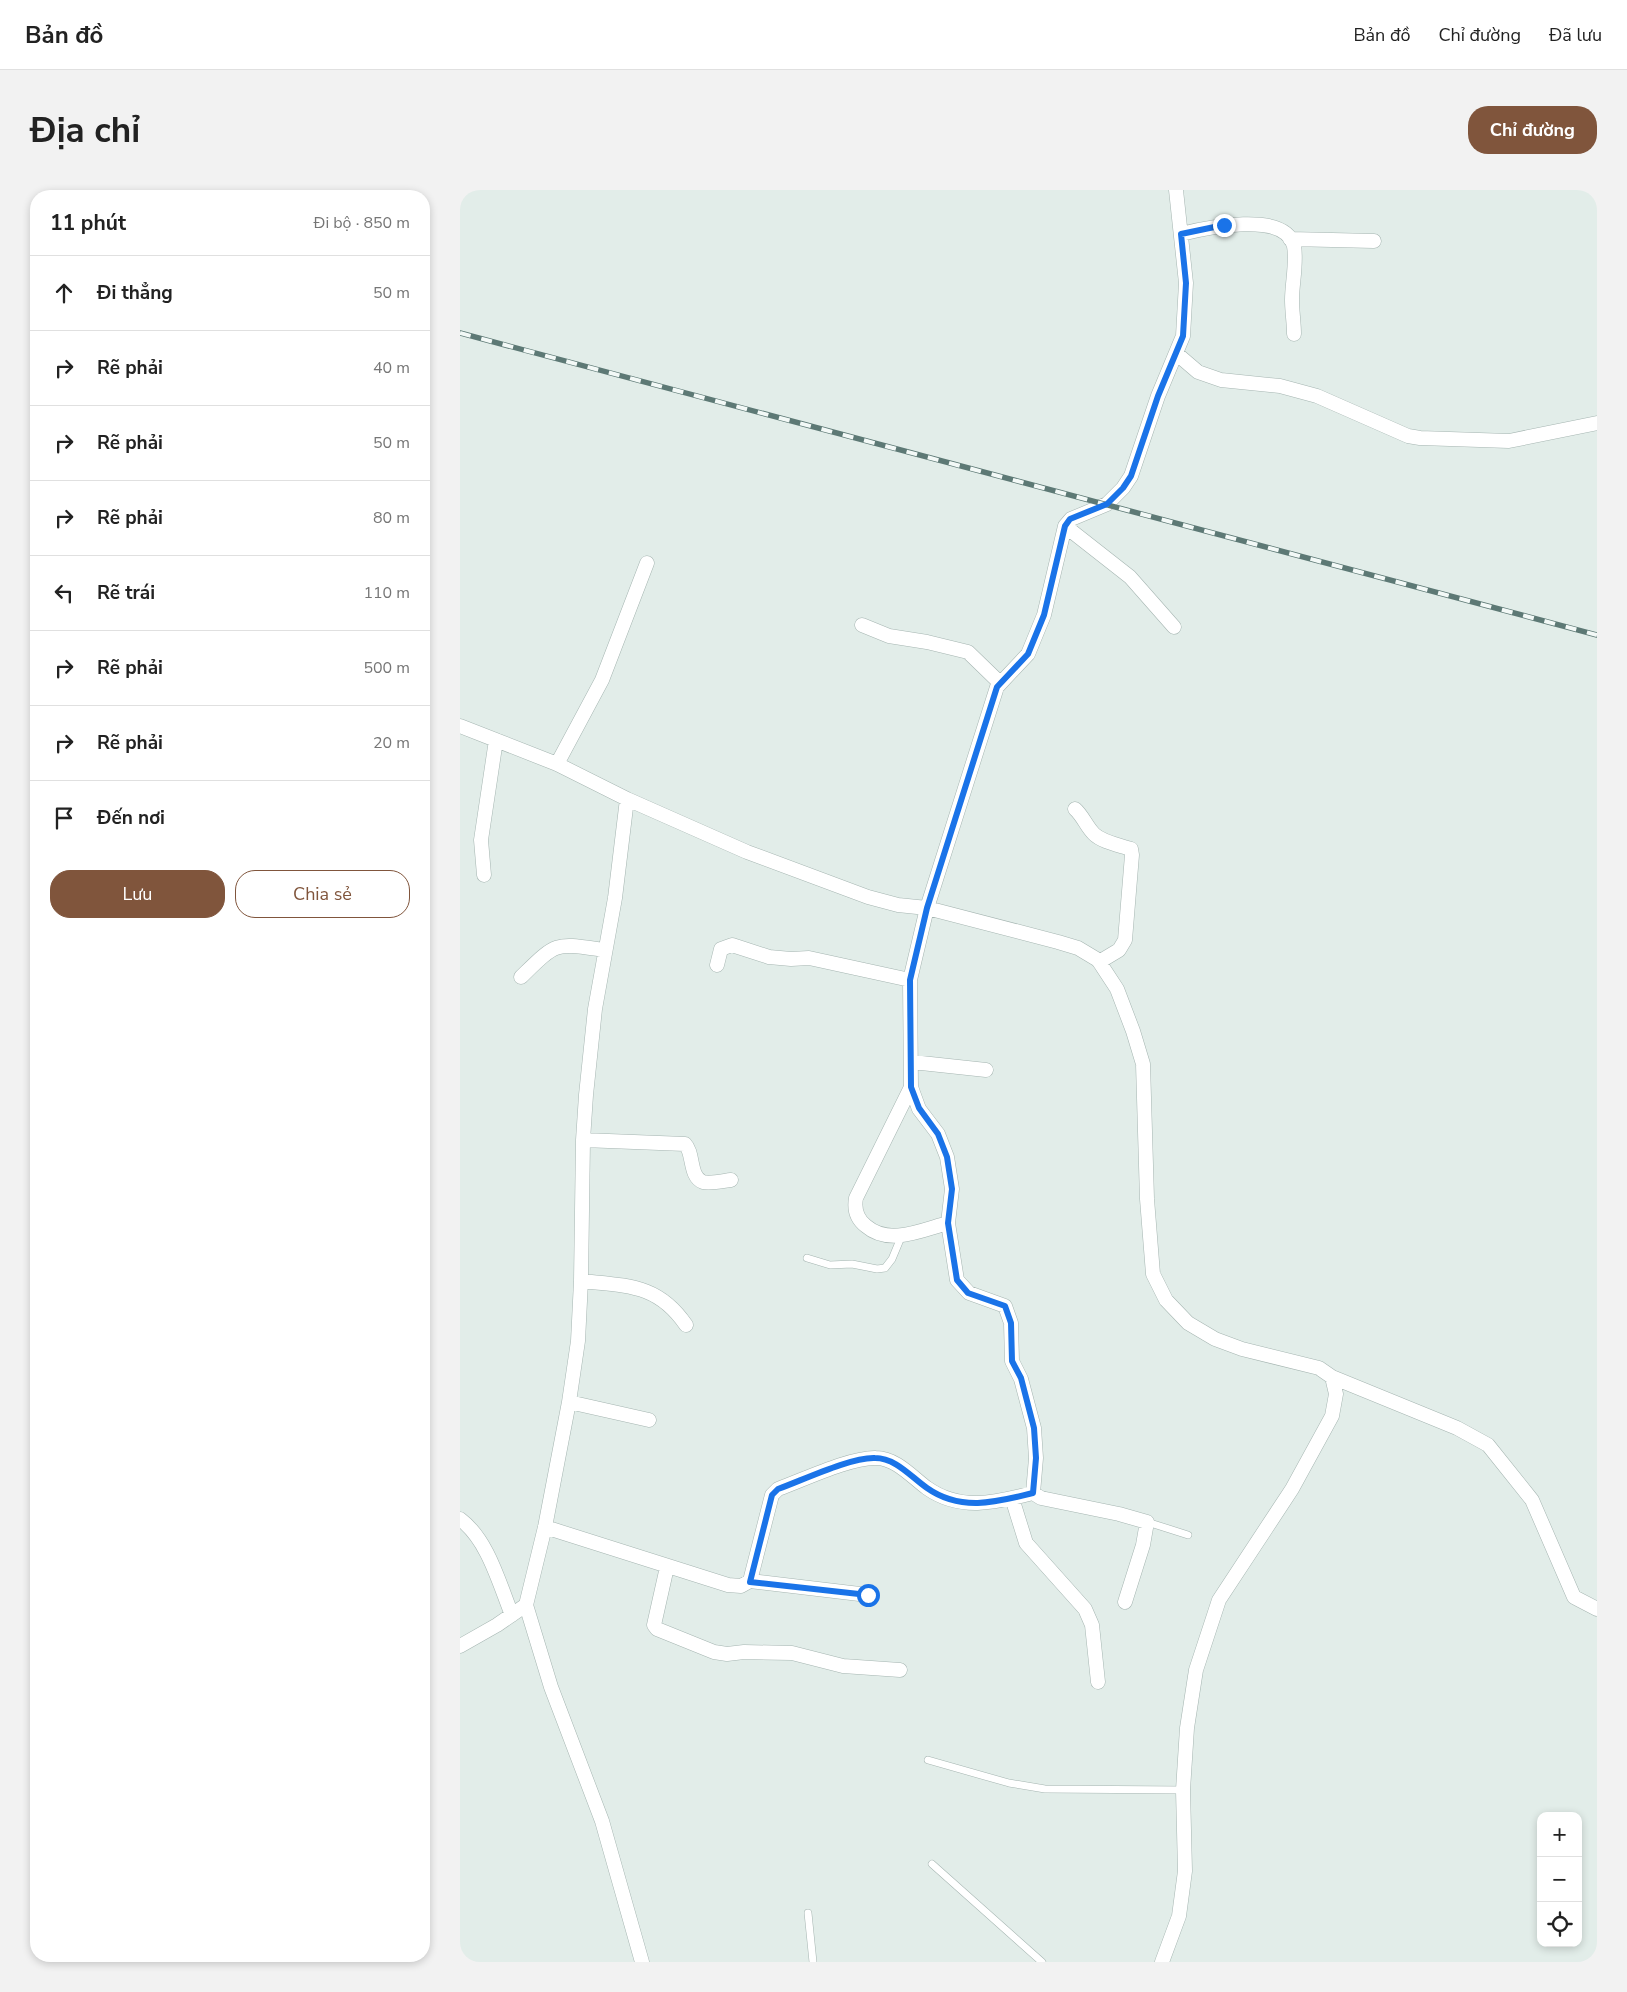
<!DOCTYPE html>
<html lang="vi">
<meta charset="utf-8">
<style>
body{margin:0;font-family:"Nunito Sans",sans-serif;background:#f2f2f2;color:#222}
.controls{position:absolute;right:15px;bottom:15px;display:grid;overflow:hidden;border-radius:10px;box-shadow:0 2px 8px #0003}
.controls button{width:45px;height:45px;display:grid;place-items:center;padding:0;border:0;border-bottom:1px solid #e0e0e0;background:#fff;color:#222;font:25px sans-serif}
.stop{position:absolute;width:15px;height:15px;margin:-11px;border:4px solid #1a73e8;border-radius:50%;background:#fff}
.stop.end{background:#1a73e8;border-color:#fff;box-shadow:0 1px 5px #0008}
.list{margin:0;padding:0;list-style:none}
h2{display:flex;justify-content:space-between;align-items:center;height:65px;margin:0;padding:0 20px;font-size:21px}
h2 small{font-size:16px;font-weight:400;color:#767676}
.list li{display:grid;grid-template-columns:32px 1fr auto;gap:15px;align-items:center;box-sizing:border-box;height:75px;padding:0 20px;border-top:1px solid #e0e0e0}
.list b{display:block;font-size:19px;white-space:nowrap}
.list em{font-size:16px;font-style:normal;color:#767676}
.actions{display:flex;gap:10px;padding:15px 20px}
.actions a{flex:1;padding:11px 0;border:1px solid #80553c;border-radius:20px;text-align:center;font-size:18px;color:#80553c}
.actions .main{background:#80553c;color:#fff}
.icon{flex:none;width:28px;height:28px;fill:none;stroke:currentColor;stroke-width:2;stroke-linecap:round;stroke-linejoin:round}
.map{position:relative;flex:none;width:1137px;height:1772px;overflow:hidden;border-radius:20px}
header{display:flex;align-items:center;gap:30px;box-sizing:border-box;height:70px;padding:0 25px;background:#fff;border-bottom:1px solid #e0e0e0}
header strong{font-size:24px}
nav{display:flex;gap:28px;margin-inline-start:auto;font-size:18px}
.intro{display:flex;align-items:center;justify-content:space-between;box-sizing:border-box;height:120px;padding:0 30px}
h1{margin:0;font-size:35px}
.button{padding:12px 22px;border-radius:20px;background:#80553c;color:#fff;font-size:18px;font-weight:700}
main{display:flex;gap:30px;padding:0 30px}
aside{flex:1;background:#fff;border-radius:20px;box-shadow:0 2px 8px #0003}
.map>svg:first-child{display:block}
.lines{fill:none;stroke-linecap:round;stroke-linejoin:round}
.service-casing{stroke:#a5b5b1;stroke-width:8}
.minor-casing{stroke:#a5b5b1;stroke-width:15}
.service{stroke:#fff;stroke-width:7}
.minor{stroke:#fff;stroke-width:14}
.rail-casing{stroke:#5d7975;stroke-width:5.5}
.rail{stroke:#f3f9f7;stroke-width:4;stroke-dasharray:11;stroke-linecap:butt}
.route{stroke:#1a73e8;stroke-width:6}
</style>
<header>
<strong>Bản đồ</strong>
<nav><a>Bản đồ</a><a>Chỉ đường</a><a>Đã lưu</a></nav>
</header>
<div class="intro"><h1>Địa chỉ</h1><a class="button">Chỉ đường</a></div>
<main>
<aside>
<h2>11 phút<small>Đi bộ · 850 m</small></h2>
<ul class="list">
<li><svg class="icon" aria-label="ahead" viewBox="0 0 24 24"><path d="M12 20V5M6 11l6-6 6 6"/></svg><div><b>Đi thẳng</b></div><em>50 m</em></li>
<li><svg class="icon" aria-label="right" viewBox="0 0 24 24"><path d="M7 20v-9h11M14 6l5 5-5 5"/></svg><div><b>Rẽ phải</b></div><em>40 m</em></li>
<li><svg class="icon" aria-label="right" viewBox="0 0 24 24"><path d="M7 20v-9h11M14 6l5 5-5 5"/></svg><div><b>Rẽ phải</b></div><em>50 m</em></li>
<li><svg class="icon" aria-label="right" viewBox="0 0 24 24"><path d="M7 20v-9h11M14 6l5 5-5 5"/></svg><div><b>Rẽ phải</b></div><em>80 m</em></li>
<li><svg class="icon" aria-label="left" viewBox="0 0 24 24"><path d="M17 20v-9H6M10 6l-5 5 5 5"/></svg><div><b>Rẽ trái</b></div><em>110 m</em></li>
<li><svg class="icon" aria-label="right" viewBox="0 0 24 24"><path d="M7 20v-9h11M14 6l5 5-5 5"/></svg><div><b>Rẽ phải</b></div><em>500 m</em></li>
<li><svg class="icon" aria-label="right" viewBox="0 0 24 24"><path d="M7 20v-9h11M14 6l5 5-5 5"/></svg><div><b>Rẽ phải</b></div><em>20 m</em></li>
<li><svg class="icon" aria-label="arrive" viewBox="0 0 24 24"><path d="M6 21V4h12l-3 4 3 4H6"/></svg><div><b>Đến nơi</b></div></li>
</ul>
<div class="actions"><a class="main">Lưu</a><a>Chia sẻ</a></div>
</aside>
<div class="map">
<svg width="1137" height="1772" viewBox="0 0 1137 1772">
<rect width="100%" height="100%" fill="#e2ede9"/>
<g class="lines">
<defs>
<path id="service" d="M347,1068L370,1075L392,1074L417,1079L425,1078L432,1069L442,1045
M687,1332L728,1345
M468,1570L549,1593L585,1599L723,1600
M472,1674L582,1772
M348,1723L353,1772"/>
<path id="minor" d="M721,44C745,38 825,20 834,56C837,73 832,93 832,110C832,121 834,133 834,144
M830,49L914,51
M717,164L738,182L761,190L820,196L857,206L948,246L960,248L1049,251L1137,233
M605,336L670,387L714,437
M402,435L429,446L467,452L508,462L540,493
M0,536L97,574L167,609L155,708L135,819L126,905L123,950L121,1091L118,1151L109,1212L85,1337L66,1415L37,1435L0,1456
M97,574L142,490L187,373
M167,609L287,662L408,707L438,715L467,718L598,752L618,758L638,770L657,799L673,841L683,874L687,1009L693,1084L706,1110L728,1133L755,1149L782,1159L859,1178L872,1187L876,1204L872,1226L832,1299L759,1410L736,1480L727,1538L723,1600L725,1681L719,1726L702,1772
M615,619C623,626 626,636 634,644C642,652 659,655 671,659L672,665L665,750L659,760L639,772
M24,685L21,650L36,550
M257,775L261,759L272,755L309,767L331,769L349,768L450,790
M61,787C98,751 94,753 145,760
M452,872L526,880
M451,897L396,1008C394,1019 397,1029 406,1036C429,1056 462,1040 488,1033
M123,950L225,954C234,963 229,987 243,992C250,994 263,991 271,990
M121,1091C168,1096 198,1094 226,1135
M872,1187L997,1238L1028,1255L1072,1310L1114,1407L1137,1419
M109,1212L189,1230
M552,1308L566,1353L625,1419L632,1435L638,1492
M0,1329C28,1350 39,1393 52,1425
M85,1337L268,1395L281,1396L290,1391L312,1305L318,1299C343,1290 391,1267 416,1268C436,1268 452,1287 467,1298C501,1322 537,1312 573,1303
M207,1377L194,1435L197,1439L254,1462L267,1464L284,1462L332,1463L383,1476L440,1480
M290,1391L408,1405
M665,1412L683,1355L687,1332L659,1324L581,1308L573,1303L576,1268L574,1238L561,1189L552,1171L551,1133L545,1116L509,1103L497,1090L488,1033L492,999L487,967L478,944L459,919L451,897L450,790L467,718L537,497L568,464L584,425L605,336L611,329L647,314L663,298L671,286L698,206L723,146L726,93L716,0
M66,1415L91,1497L142,1631L182,1772"/>
</defs>
<use href="#service" class="service-casing"/>
<use href="#minor" class="minor-casing"/>
<use href="#service" class="service"/>
<use href="#minor" class="minor"/>
<defs>
<path id="rail" d="M0,143L1137,445"/>
</defs>
<use href="#rail" class="rail-casing"/>
<use href="#rail" class="rail"/>
</g>
<g class="lines">
<path class="route" d="M408,1405L290,1392L312,1305L318,1299C343,1290 391,1267 415,1268C436,1268 451,1287 467,1298C501,1322 537,1312 573,1303L576,1268L574,1238L561,1188L552,1171L551,1133L545,1116L508,1103L497,1090L488,1033L492,999L487,967L478,944L459,918L451,897L450,790L467,718L537,497L568,464L584,425L605,336L610,329L647,314L663,298L671,286L698,206L723,146L726,93L721,44L764,35"/>
</g>
</svg>
<div class="controls">
<button>+</button>
<button>−</button>
<button><svg class="icon" aria-label="locate" viewBox="0 0 24 24"><circle cx="12" cy="12" r="6"/><path d="M12 2v4M12 18v4M2 12h4M18 12h4"/></svg></button>
</div>
<div class="stop" style="left:408px;top:1405px"></div>
<div class="stop end" style="left:764px;top:35px"></div>
</div>
</main>
